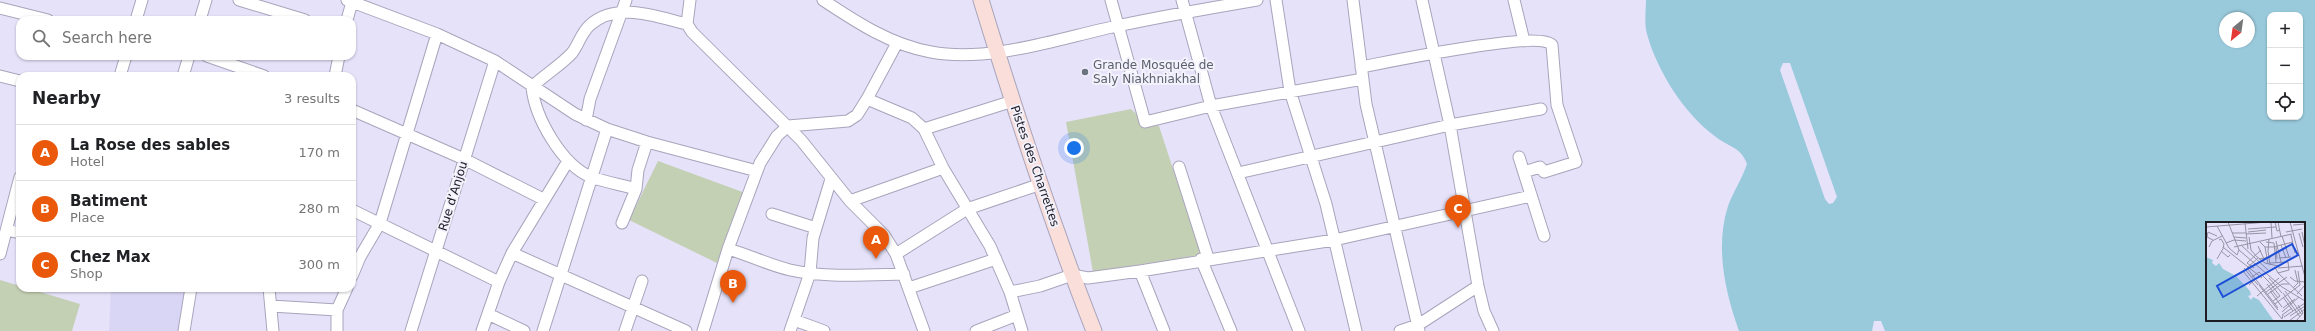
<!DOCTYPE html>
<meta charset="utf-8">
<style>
body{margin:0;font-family:"DejaVu Sans",sans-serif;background:#f2f2f2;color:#202124}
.controls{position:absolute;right:12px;top:12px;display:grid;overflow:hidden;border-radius:8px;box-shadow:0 1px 3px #0004}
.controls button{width:36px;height:36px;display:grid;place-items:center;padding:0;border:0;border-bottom:1px solid #e0e0e0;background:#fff;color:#202124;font:20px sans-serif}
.compass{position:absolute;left:2219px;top:12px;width:36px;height:36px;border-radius:50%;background:#fff;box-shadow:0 1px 3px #0004;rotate:209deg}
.you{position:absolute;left:1074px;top:148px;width:14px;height:14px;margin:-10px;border:3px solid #fff;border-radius:50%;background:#1a73e8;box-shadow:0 0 0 6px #1a73e833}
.badge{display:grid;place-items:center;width:26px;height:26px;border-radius:50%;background:#ea580c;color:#fff;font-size:13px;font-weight:700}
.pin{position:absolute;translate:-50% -33px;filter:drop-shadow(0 1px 2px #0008)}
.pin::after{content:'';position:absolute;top:21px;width:14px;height:12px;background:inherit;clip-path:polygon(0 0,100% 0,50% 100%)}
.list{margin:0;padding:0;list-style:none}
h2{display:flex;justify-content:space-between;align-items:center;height:52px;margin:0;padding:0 16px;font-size:17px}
h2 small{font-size:13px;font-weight:400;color:#757577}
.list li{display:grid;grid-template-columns:26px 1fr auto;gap:12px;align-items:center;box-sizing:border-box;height:56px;padding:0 16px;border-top:1px solid #e0e0e0}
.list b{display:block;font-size:15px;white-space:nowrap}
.list p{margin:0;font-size:13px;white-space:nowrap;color:#757577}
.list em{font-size:13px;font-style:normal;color:#757577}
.icon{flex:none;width:22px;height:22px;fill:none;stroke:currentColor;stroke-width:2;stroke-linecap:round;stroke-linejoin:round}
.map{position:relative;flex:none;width:2315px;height:331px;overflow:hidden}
.search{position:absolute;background:#fff;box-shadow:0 1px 3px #0004;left:16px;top:16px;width:340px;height:44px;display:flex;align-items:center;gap:10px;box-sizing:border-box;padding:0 14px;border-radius:12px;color:#757577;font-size:15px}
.panel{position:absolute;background:#fff;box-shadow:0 1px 3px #0004;left:16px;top:72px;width:340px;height:220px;border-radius:12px}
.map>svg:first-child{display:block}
.built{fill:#d9d5f4}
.green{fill:#c4d0b4}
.water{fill:#99cadc;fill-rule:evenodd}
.pier{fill:#e6e2fa}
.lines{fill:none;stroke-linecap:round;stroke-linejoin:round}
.street-casing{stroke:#a8a4bb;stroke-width:13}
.secondary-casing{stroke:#a8a4bb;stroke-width:17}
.street{stroke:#fff;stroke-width:11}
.secondary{stroke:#f9deda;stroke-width:15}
.worship-dot{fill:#6b7280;stroke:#f3f1fb;stroke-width:1.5}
.labels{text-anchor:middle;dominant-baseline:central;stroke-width:4;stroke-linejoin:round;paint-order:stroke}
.worship-label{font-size:12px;fill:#5b616d;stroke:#f3f1fb;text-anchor:start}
.street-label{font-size:12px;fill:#1d1c24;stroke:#f3f1fb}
.inset-road{fill:none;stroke:#9693a4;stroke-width:1}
.view{fill:#1d4ed8;fill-opacity:0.15;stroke:#1d4ed8;stroke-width:2}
.inset-edge{fill:none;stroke:#1d1c24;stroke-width:2}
</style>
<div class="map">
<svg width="2315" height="331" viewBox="0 0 2315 331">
<rect width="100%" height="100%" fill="#e6e2fa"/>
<path class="built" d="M111,288H189L185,331H109Z"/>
<path class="green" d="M1131,109L1146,123L1159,126L1201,255L1093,272L1066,122Z
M658,161L748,194L721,265L629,220Z
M0,280L20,286V288H27L80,304L72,331H0Z"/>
<path class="water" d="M1646,0H2315V331H1739C1725,292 1715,247 1728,206C1733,192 1742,179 1747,164C1740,146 1730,148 1716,137C1685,115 1657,71 1647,34C1644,24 1646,10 1646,0ZM2270,15H2300V117H2270ZM2225,18H2249V42H2225ZM2207,223H2304V320H2207Z"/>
<path class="pier" d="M1783,63H1790L1837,197L1833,203L1829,204L1825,199L1780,70Z
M1874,321H1881L1885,331H1872Z"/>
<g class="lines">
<defs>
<path id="street" d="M239,0L305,20
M347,0L437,34L495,61L575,114L607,129L647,142L757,171
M690,0L687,24L692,32L801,140L850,201L884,235L896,254L924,331
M823,0C856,22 891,45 931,52C990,63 1060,38 1117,26C1163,16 1210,8 1257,0
M1111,0L1145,122L1211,106L1363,79
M1182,0L1211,106L1299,331
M1276,0L1290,91L1326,204L1356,331
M1353,0L1366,104L1419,331
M1422,0L1450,125L1478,286L1484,311L1493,331
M1514,0L1524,41
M0,8L48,20
M136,20L142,0
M200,20L206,0
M347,20L352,2
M897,43L867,99L912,118L924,129L943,168L990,246L1010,292L1022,331
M207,56L264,76
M1361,67C1388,62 1539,30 1552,45L1557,105L1576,162L1544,172L1540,167L1524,172
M0,76L20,81
M120,76L126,56
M183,76L189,56
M335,76L339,56
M352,110L464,159L543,199
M586,120L590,99L626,0
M924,129L1013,101
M1519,157L1544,236
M1179,167L1208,258
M1238,173L1450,125L1541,109
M636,189C622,185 605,182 591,177C562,165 535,118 532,87C544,75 560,66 572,53C579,44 581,33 590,25C617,1 657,17 687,24
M850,201L943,168
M352,210L499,282
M772,214L816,228
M622,223L636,189L638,170L647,142
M7,230L20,233
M728,249C749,255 769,265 790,270C827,278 866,275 904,274
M512,253L686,331
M0,254L20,177
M896,254L967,209L1041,184
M1201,259L1231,331
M1140,271L1164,331
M352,276L360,257L380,223L437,34
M269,288L273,331
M909,288L996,259
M1010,292L1040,286L1072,275L1088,278L1140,271L1334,240L1531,196
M271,306L337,310
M488,314L524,331
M794,320L824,331
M184,331L191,288
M337,331V310L347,288
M411,331L495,61
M482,331L499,282L512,253L568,161
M543,331L607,129
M625,331L642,281
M703,331L728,249L760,163L777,136L788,126L848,121L857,115L867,99
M790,331L810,273L813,238L831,179
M976,331L1017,315
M1400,331L1418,325L1478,286"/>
<path id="secondary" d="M981,0C1015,111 1051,222 1094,331"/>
</defs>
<use href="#street" class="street-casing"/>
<use href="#secondary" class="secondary-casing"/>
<use href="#street" class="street"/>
<use href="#secondary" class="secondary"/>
</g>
<circle class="worship-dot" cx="1085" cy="72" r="4"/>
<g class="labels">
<g class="worship-label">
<text x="1093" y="65">Grande Mosquée de<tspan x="1093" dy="14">Saly Niakhniakhal</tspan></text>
</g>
<g class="street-label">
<text transform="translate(1035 166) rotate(71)">Pistes des Charrettes</text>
<text transform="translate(453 196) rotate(-73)">Rue d’Anjou</text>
</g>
</g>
<g transform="translate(2206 222)">
<rect width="99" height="99" fill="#e6e2fa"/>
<path d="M0,35L7,38L6,41L10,44L13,41L17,47L30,54L44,69L45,73L42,74L45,78L47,75L53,78L68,99H0Z" fill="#99cadc"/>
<path class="inset-road" d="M22,0L33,28L76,65L99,79M65,0L66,16M69,0L71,9L74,8M72,0L75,15M84,0L99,55M39,1L42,27M87,3L99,2M11,4L23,26L31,33L33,28M0,5L62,0M42,7L70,5M42,10L60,8M80,10L96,7M96,10L99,24M26,11H40M93,11L97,25M40,12L60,11M85,13L89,31M76,14L83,35M28,15L40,16M43,15L45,28L50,34L59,41L72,44M63,17L62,29L64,43M7,18L1,15L2,10L11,14M13,18L15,17L18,22L17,26M70,19L75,40M54,20L59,25H67L87,20M60,20L68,21L70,40M20,21L28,18L40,19M35,23L62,48M75,23L80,36M52,24L58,37M3,25L6,19L16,14M28,25L86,12M59,25L62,42M70,25L71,37M18,26L56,56M15,29L22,35L24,33M52,36L41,46L72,86M73,36L85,35M11,37L18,25M53,37L65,35M64,41L82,40L83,48L72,51M69,45L72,51L96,74M38,46L52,63M48,46L41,41L55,28M72,46L97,44M37,49L76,97L77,93M46,55L53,50L63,60L74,74L67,79M84,55L89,59L99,60M63,56L76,71M61,62L72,76M43,63L52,55M53,63L72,88M87,66L92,61L89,48M64,69L76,85M79,69L96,93M60,70L81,55M77,71L94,95M62,72L76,62H83M91,72L99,63M51,74L73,56M77,75L87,89M69,82L94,63L92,49M77,86L89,77M76,90L93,75M76,93L86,86M84,94L99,84M78,95L99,81M83,99L99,87M90,99L97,91L92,83"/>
<path class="view" d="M86,22L92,33L17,75L11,64Z"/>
<rect width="99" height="99" class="inset-edge"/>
</g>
</svg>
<div class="controls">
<button>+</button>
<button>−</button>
<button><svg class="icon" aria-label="locate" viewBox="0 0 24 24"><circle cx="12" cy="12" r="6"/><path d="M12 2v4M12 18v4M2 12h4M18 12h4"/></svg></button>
</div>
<svg class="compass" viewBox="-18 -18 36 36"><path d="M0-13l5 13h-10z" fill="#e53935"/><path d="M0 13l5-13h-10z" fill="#757577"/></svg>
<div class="you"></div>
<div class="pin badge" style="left:876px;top:259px">A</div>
<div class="pin badge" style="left:733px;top:303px">B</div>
<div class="pin badge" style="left:1458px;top:228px">C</div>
<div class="search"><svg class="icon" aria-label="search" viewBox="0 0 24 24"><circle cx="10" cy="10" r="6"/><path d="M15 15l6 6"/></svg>Search here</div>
<section class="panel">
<h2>Nearby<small>3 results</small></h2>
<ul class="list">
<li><span class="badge">A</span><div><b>La Rose des sables</b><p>Hotel</p></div><em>170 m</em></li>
<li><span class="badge">B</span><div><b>Batiment</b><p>Place</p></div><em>280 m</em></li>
<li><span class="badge">C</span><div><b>Chez Max</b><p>Shop</p></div><em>300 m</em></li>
</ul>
</section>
</div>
